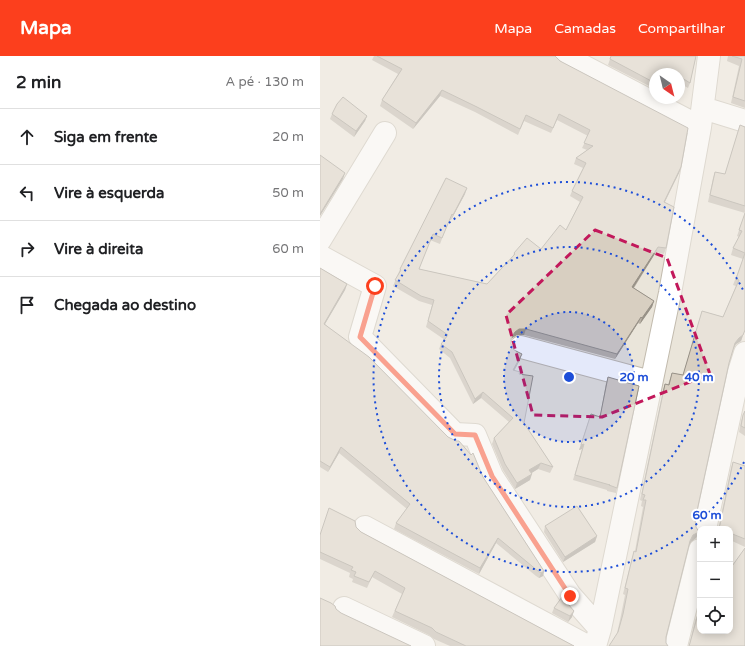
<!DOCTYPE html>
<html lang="pt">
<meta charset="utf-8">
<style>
body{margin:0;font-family:"Varela Round",sans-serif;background:#f2f2f2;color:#202124}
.controls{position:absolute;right:12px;bottom:12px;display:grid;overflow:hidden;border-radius:8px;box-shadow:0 2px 10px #0003}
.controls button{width:36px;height:36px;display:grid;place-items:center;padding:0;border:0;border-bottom:1px solid #e0e0e0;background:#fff;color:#202124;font:20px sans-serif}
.compass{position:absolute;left:329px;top:12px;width:36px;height:36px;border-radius:50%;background:#fff;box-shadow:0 2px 10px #0003;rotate:145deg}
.stop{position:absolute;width:12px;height:12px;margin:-9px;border:3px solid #fc3f1d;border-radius:50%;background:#fff}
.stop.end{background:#fc3f1d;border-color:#fff;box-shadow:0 1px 4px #0008}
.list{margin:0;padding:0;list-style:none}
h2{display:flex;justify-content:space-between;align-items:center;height:52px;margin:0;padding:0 16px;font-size:17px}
h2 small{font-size:13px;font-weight:400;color:#757577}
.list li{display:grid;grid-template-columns:26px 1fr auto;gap:12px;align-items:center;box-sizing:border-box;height:56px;padding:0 16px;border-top:1px solid #e0e0e0}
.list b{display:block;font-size:15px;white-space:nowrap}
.list em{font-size:13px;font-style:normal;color:#757577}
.icon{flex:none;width:22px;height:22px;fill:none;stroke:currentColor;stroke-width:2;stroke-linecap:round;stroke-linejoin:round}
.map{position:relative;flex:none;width:425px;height:590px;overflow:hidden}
header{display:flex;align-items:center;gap:24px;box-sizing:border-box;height:56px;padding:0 20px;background:#fc3f1d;color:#fff}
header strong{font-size:19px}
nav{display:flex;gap:22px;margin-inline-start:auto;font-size:14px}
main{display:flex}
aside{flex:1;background:#fff}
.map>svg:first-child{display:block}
.residential{fill:#eae5da;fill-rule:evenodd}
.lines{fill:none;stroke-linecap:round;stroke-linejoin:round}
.street-casing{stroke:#c2bbae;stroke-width:24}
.street{stroke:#fff;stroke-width:22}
.wall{fill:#bab2a6}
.shaded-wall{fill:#979187}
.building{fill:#d8cfc1;stroke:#979187}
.route{stroke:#fc3f1d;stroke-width:5}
.marked{fill:none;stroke:#c2185b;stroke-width:3;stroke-dasharray:8 5;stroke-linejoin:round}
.ring{fill:none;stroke:#1d4ed8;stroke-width:2;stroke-dasharray:2 4}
.centre{fill:#1d4ed8;stroke:#fff;stroke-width:2}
.ring-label{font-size:12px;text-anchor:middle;font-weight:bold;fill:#1d4ed8;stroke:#fff;stroke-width:4;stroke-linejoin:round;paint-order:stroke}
</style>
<header>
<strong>Mapa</strong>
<nav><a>Mapa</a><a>Camadas</a><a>Compartilhar</a></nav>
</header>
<main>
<aside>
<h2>2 min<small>A pé · 130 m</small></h2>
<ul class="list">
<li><svg class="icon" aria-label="ahead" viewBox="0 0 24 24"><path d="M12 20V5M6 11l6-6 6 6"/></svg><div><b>Siga em frente</b></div><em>20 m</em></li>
<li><svg class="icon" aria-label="left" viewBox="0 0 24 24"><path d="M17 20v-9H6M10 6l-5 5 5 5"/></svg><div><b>Vire à esquerda</b></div><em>50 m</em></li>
<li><svg class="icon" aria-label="right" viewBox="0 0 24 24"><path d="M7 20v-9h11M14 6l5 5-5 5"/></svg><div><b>Vire à direita</b></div><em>60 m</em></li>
<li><svg class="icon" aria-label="arrive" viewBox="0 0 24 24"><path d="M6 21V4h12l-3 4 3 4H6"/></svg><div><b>Chegada ao destino</b></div></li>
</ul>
</aside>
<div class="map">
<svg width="425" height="590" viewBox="0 0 425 590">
<rect width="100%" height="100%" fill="#f6f3ec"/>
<path class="residential" d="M0,0H425V590H0ZM335,18H359V42H335ZM380,473H410V575H380Z"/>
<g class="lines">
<defs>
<path id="street" d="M244,0L380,71
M383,52L425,65
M0,184L65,77
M0,200L55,230L40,281L135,378L155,379L172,420L250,539L280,573
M201,291L331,326
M45,471L267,590
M385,473L419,316L425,297
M24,552L104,590
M275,590L280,573L350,237L380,71L389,0
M356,590L380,494"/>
</defs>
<use href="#street" class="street-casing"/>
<use href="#street" class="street"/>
</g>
<path class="wall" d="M54,0H235L361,111L359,117L345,146L346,192L344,198L336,196L314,232L334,245L332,251L320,268L318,267L295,303L204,279H197L192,282L191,284V288L200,304L194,315L199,318L204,367L233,411L230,417L218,413L211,417L210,424L195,433L183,414L172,388L174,382L189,366L161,342L153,348L130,302L119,293L121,288L125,284L106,271L112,249L99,245L73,230L80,213L145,138L131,164H129L120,188L110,184L99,213L167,228L193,200L194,197L221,193L246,174L260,146L250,140L252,135L263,112L254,108L256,102L267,94L262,92L268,80L237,64L231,77L204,65L198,79L155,56L120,40L93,73L60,50L62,44L78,18L52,4Z
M376,0L370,27L368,32L359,27V18H335V33L288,9L290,3Z
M408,0H425V52L411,47L419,10L407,5Z
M12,58L47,60L45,65L34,81L10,63Z
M420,69L425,71V274L421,285L416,288L414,292L409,307L375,464L376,482L371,486L369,489L346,581V587L297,577L300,564L305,539L303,538L312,502L315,495L323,451L321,450L322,445L320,444L343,334L345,328L348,329L352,317L363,319L382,255L403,261L416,230L413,229L423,203L411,199L413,192L419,181L417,180L425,157L388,146L393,122L395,116L405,118Z
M0,212L27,228L25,234L5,268L163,421L224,515L223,520L219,522L216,520L176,487L159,518L74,473L76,467L87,453L19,397L8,416L0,411Z
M288,321L297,432L296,437L287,435V434L253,424L262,393L259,394L269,363L280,361L286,327Z
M425,355V380L419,376L421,365Z
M413,406L425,410V491L410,484V473H398L411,412Z
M225,470L277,480L275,486L243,506L224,476Z
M36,471L41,476L254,590H130L114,583L109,579L72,561L82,538L52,521L47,532L32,526L33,523L29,521L30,517L0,503V478Z
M425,492L369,589L375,564L378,558Z
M234,552L252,561L248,566L232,557Z"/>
<path class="shaded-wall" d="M122,34L120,40L93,73L96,67Z
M47,60L45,65L34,81L36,75Z
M361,111L359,117L342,151L344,146Z
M25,117L23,123L0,160V158Z
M147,132L145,138L131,164L133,159Z
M338,191L336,196L310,237L312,231Z
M27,228L25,234L2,273L4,268Z
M334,245L332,251L320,268L322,262Z
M321,261L318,267L295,303L297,298Z
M199,273H206L204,279H197L192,282L189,287L191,282L195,276Z
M423,279L421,285L416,288L413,293L415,287L419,282Z
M202,298L200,304L191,320L193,314Z
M163,336L161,342L153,348L155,343Z
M264,388L262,393L259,394L261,389Z
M21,391L19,397L8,416L10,411Z
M221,407L218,413L207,420L209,414Z
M212,418L210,424L195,433L197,427Z
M379,476L376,482L371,486L368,491L373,479Z
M277,480L275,486L243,506L245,501Z
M178,482L176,487L159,518L160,512Z
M224,515L223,520L219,522L221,517Z
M254,555L252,561L248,566L250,560Z"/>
<path class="building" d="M57,0H235L240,5L368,72L361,111L344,146L354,151L346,192L338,191L312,231L334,245L322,262L321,261L297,298L206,273H199L195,276L191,282V288L194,294L202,298L193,314L200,316L199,318L213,320L204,367L233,411L221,407L209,414L212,418L197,427L185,408L174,382L193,362L163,336L155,343L132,296L121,288L128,279L108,265L114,244L101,240L75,224L81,214L80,213L126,122L147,132L133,159L132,158L122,182L113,178L99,213L167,228L195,198L194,197L207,182L221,193L240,169L246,174L263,141L252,135L266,107L256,102L273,90L264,87L270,74L239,58L233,72L206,59L200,73L157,51L122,34L96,67L62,44L82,13Z
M291,0H376L370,27L359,20V18H355L352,16L351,18H335V27L290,3Z
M412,0H425V45L413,41L422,3Z
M23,41L47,60L36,75L12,58L17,48Z
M420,69L425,71V150L390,139L395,116L405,118Z
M0,99L25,117L0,158Z
M425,157V274L423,279L419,282L415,287L409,307L375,464L376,471L379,476L373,479L370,485L346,581V587L348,590H289L298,576L303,558L308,533L305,532L314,495L316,496L326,444H323L325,439L322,438L345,328L349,329L352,317L363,319L382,255L403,261L419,224L416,223L425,197L413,192L422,175L419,174Z
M0,212L27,228L4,268L49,301L128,381L136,385H139L151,399L153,397L163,421L224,515L221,517L218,515L178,482L160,512L76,467L90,448L21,391L10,411L0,405Z
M288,321L319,330L297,432L289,429H290L255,419L264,388L261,389L271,358L280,361Z
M425,355V372L421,370L423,359Z
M413,406L425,410V483L410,477V473H399L398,472L400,469Z
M257,450L277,480L245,501L225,470Z
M9,452L35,465L36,471L41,476L254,590H146L116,576L112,572L75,555L85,532L55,515L49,526L34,520L36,516L31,514L33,511L0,496V479Z
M425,492V590H369L370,587L378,558L380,554V575H410V513Z
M242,541L254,555L250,560L234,552Z
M0,542L11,547L15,550L16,553L21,557L91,590H0Z"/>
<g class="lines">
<path class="route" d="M55,230L40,281L135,378L155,379L172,420L250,540"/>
</g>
<path d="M0 0H425V590H0ZM275,174L347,202L390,318L282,361L213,359L186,259Z" fill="#f6f3ec" fill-opacity=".55" fill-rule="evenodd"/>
<path class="marked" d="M275,174L347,202L390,318L282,361L213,359L186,259Z"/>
<circle cx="249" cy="321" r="65" fill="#1d4ed8" fill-opacity=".12"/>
<g class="ring">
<circle cx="249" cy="321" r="65"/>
<circle cx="249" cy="321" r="130"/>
<path d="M424 406A195 195 0 1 1 424 236"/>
</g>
<circle cx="249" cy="321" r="6" class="centre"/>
<g class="ring-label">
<text x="314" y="325">20 m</text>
<text x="379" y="325">40 m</text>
<text x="387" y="463">60 m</text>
</g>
</svg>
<div class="controls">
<button>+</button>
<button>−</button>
<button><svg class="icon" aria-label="locate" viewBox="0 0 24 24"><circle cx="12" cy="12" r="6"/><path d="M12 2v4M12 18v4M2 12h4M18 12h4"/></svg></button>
</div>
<svg class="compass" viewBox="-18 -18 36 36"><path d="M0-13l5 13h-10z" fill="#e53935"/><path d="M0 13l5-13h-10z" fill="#757577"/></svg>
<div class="stop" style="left:55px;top:230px"></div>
<div class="stop end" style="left:250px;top:540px"></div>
</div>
</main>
